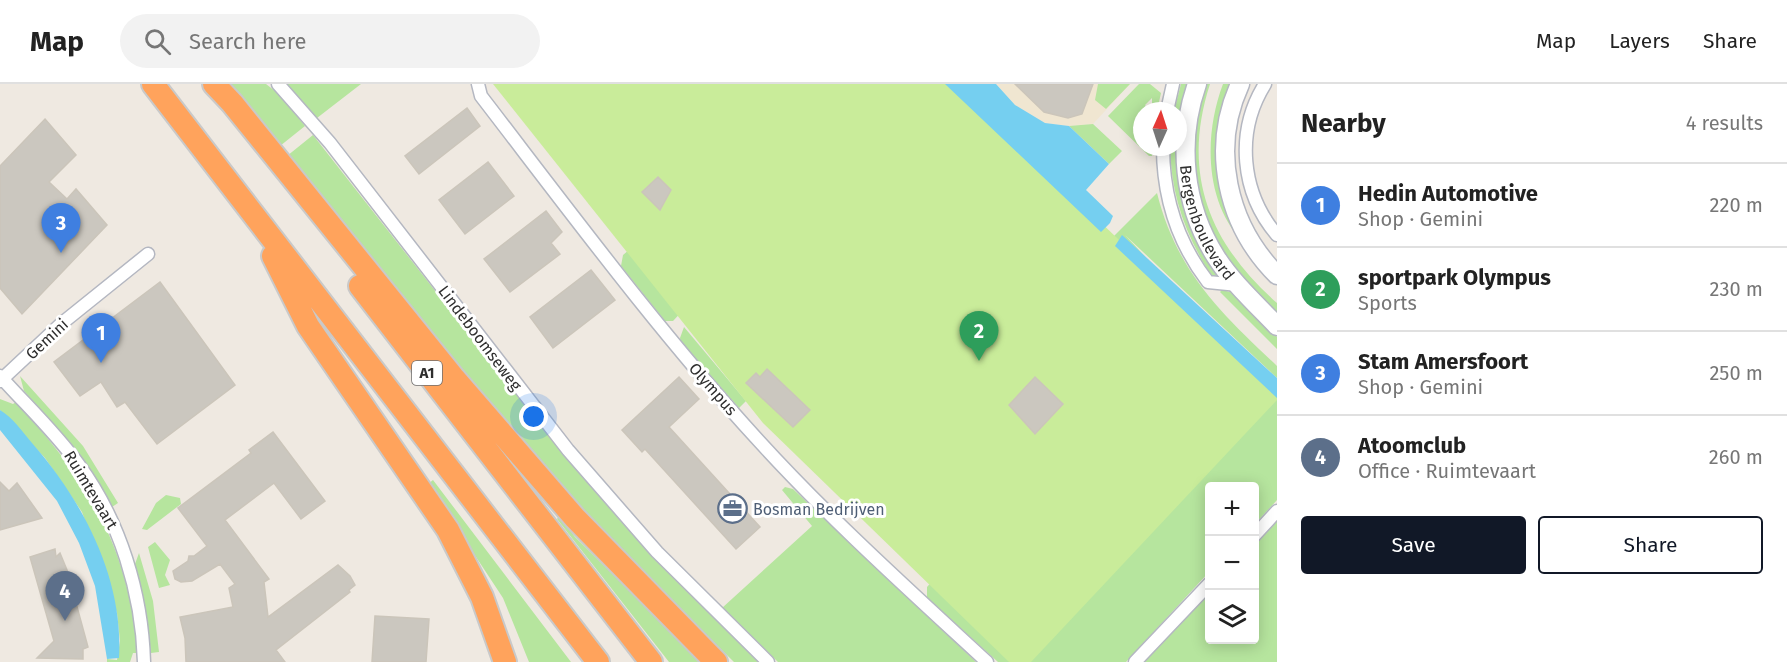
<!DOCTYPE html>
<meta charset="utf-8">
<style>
body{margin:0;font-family:"Fira Sans",sans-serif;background:#f2f2f2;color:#222}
.controls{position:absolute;right:18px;bottom:18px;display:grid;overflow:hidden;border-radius:6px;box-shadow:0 3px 15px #0003}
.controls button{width:54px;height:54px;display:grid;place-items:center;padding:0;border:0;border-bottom:2px solid #e0e0e0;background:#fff;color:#222;font:30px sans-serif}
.compass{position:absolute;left:1133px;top:18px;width:54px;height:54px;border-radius:50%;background:#fff;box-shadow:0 3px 15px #0003;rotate:3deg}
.you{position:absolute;left:534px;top:333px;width:21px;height:21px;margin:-15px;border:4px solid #fff;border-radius:50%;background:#1a73e8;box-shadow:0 0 0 9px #1a73e833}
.badge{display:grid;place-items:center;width:39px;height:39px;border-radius:50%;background:#111827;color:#fff;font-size:20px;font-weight:700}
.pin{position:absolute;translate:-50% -50px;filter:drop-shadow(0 2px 3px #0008)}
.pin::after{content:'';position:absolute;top:32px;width:21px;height:18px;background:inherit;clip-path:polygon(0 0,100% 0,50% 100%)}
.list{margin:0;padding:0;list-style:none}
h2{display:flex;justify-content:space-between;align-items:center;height:78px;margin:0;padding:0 24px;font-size:26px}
h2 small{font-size:20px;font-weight:400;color:#767676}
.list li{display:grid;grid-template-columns:39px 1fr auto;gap:18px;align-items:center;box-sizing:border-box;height:84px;padding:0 24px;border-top:2px solid #e0e0e0}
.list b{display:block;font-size:22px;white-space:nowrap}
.list p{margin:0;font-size:20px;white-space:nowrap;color:#767676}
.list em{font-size:20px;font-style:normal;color:#767676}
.actions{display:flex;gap:12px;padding:18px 24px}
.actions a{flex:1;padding:14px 0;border:2px solid #111827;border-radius:6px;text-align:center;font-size:21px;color:#111827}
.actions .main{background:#111827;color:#fff}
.icon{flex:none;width:33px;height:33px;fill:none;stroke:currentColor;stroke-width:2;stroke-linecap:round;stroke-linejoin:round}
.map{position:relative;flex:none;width:1277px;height:578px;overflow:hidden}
header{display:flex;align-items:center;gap:36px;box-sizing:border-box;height:84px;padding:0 30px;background:#fff;border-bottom:2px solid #e0e0e0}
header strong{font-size:28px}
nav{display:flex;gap:33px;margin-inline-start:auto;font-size:21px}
.search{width:420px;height:54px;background:#f2f2f2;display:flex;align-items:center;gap:15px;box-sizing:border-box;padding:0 21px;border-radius:33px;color:#767676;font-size:22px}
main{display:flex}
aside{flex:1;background:#fff}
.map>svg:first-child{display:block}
.education{fill:#f0e6d1}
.green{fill:#b6e59e}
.pitch{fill:#c9ec9a}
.water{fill:#75cff0}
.building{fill:#cbc7bf;stroke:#cbc5ba;stroke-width:1.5}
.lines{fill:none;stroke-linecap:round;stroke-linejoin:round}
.street-casing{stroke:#b4b7c1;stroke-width:15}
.secondary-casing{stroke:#b4b7c1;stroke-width:21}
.highway-casing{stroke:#c9c9c9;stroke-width:26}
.street{stroke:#fff;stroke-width:12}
.secondary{stroke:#fff;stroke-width:18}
.highway{stroke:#ffa35c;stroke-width:22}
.labels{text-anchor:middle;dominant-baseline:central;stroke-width:6;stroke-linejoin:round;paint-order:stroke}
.shield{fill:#fff;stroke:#6d6d6d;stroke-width:1.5}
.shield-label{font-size:15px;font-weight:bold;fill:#2e2e2e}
.street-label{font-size:16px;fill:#2e2e2e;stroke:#fff}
.service-label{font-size:16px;fill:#4e5e75;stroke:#fff;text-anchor:start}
</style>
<header>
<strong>Map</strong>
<div class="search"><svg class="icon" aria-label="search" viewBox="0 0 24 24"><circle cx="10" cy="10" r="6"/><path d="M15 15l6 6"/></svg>Search here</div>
<nav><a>Map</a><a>Layers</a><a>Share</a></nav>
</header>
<main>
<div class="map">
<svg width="1277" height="578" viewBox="0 0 1277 578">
<rect width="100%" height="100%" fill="#efe9e1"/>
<path class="education" d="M996,0H1130L1093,40L1069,42L1045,39L1015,21Z"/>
<path class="green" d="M231,0H266L280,11L305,42L280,62Z
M285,0H361L317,34Z
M1098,0H1130L1106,25L1095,16Z
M1139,0H1150L1161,9L1157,27H1152V14L1145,21L1149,27H1142V63H1154L1152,72H1149L1108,32Z
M1181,0H1192L1181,64L1225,193L1213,194L1203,186L1206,183C1183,145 1171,107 1170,63H1178V27H1174Z
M1201,0H1210C1181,89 1209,159 1277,219V232L1240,196L1211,156L1190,83Z
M1223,0H1237L1221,51L1243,158C1204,118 1204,50 1223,0Z
M1093,40L1122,67L1109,80L1069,42Z
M313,51L563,370L653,472L759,578H734L600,447L493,325L287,72Z
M1157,109C1177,188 1220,228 1277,282V294L1125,151L1277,314V416L1255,440L1254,402H1210L1209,488L1126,578H998L927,514V503L934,495L1099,167Z
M637,159L687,222L673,237H665L621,182L623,171Z
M1222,206L1234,209L1277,253V265L1220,208Z
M684,243L746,317L739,324L681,258L680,254Z
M20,292L83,362L118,419L112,423L74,363L24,307Z
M0,315L13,320L16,318C87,396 126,457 138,565L137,569H133L130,578H107V575L117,576L120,557L117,529L82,428L45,374L0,326Z
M433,396L571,578H529L503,514L428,400Z
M785,403L793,405L976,578H778L722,524L812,442L782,406Z
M166,411L180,414L181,420L147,446L142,445L156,419Z
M559,432L575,453L702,578H669L557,435Z
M1277,437V578H1144L1209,509L1210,556H1254L1255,461Z
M155,458L170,476L165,491L170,501L159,504L148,463Z
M139,469L153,517L159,568L151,569L144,518L135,480Z"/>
<path class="pitch" d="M493,0H955L1277,306V316L1031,578H1009L763,339Z"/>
<path class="water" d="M945,0H996L1015,21L1045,39L1069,42L1109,80L1086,106L1113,132L1110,139L1101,148Z
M1122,151L1277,294V314L1115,162Z
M0,326C13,334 22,347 32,359C83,417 124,495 119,574L107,575L95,502L79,459L57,417L0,346Z"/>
<path class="building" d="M1015,0H1093L1082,30L1068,34L1044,28Z
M467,24L480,42L419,90L405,72Z
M45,35L76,71L49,98L67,115L76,105L107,141L22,230L0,204V82Z
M488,78L514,112L465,150L439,116Z
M658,93L671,106L660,126L642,108Z
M546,127L562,148L551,159L560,170L510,208L484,175Z
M591,186L615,216L553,264L530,233Z
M160,198L235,301L157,360L125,318L117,323L101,298L80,312L54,278Z
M767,285L810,326L793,343L746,299L756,289L760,293Z
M679,293L699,315L669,343L760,443L736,465L645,365L642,368L622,346Z
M1035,293L1063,320L1035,350L1009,321Z
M273,348L325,417L301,435L274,399L225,436L269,495L264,498L268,533L338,481L350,492L355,501L349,506L350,508L276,566L285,578H186L185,554L180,533L233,523L229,504L235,500L220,480L192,497L181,498L175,495L173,487L188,477L189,472H194L207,462L178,424L251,369L249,366Z
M0,398L9,407L17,399L42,434L0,446Z
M55,465L56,473L60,469L67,486L88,563L83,565V575L37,574L54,557L30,473Z
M375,532L429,535L426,578H372Z"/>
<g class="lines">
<defs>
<path id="street" d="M278,0L330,59L568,366L657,468L768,578
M478,0L481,12C571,129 659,248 758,356C830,435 909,506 987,578
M1265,0C1235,48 1241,109 1277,151
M1167,27L1173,0
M1163,63C1163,112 1178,159 1208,198L1238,201
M0,292C26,321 55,348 79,381C120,437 142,509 144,578
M0,297L61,240L148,170
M1254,452L1277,427
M1135,578L1210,499"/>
<g id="secondary">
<path id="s1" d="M1197,0C1177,57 1183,121 1216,173C1232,198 1256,220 1277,242"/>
<path d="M1240,0C1210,65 1227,141 1277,191"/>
</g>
<path id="highway" d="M153,0L598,578
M214,0L232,19L453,293L575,434L716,578
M273,172L308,242L448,446L482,513L505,578
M360,202L651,578"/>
</defs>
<use href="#street" class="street-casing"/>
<use href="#secondary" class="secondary-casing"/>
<use href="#highway" class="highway-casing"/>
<use href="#street" class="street"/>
<use href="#secondary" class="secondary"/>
<use href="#highway" class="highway"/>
</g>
<defs>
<symbol id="office-ring" viewBox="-11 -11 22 22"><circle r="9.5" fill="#fff" stroke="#5c6f8a" stroke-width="1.5"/><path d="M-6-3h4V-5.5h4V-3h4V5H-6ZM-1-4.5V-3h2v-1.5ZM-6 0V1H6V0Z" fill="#5c6f8a"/></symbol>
</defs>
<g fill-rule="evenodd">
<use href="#office-ring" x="716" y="408" width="33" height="33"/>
</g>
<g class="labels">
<rect class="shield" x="412" y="277" width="30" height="24" rx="4.5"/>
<g class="shield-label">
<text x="427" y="289">A1</text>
</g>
<g class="street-label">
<text stroke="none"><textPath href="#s1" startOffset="144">Bergenboulevard</textPath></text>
<text transform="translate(480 254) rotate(53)">Lindeboomseweg</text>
<text transform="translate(47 255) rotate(-43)">Gemini</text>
<text transform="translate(713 305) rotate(49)">Olympus</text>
<text transform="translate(91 406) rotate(59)">Ruimtevaart</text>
</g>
<g class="service-label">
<text x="753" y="425">Bosman Bedrijven</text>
</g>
</g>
</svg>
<div class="controls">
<button>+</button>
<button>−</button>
<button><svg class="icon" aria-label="layers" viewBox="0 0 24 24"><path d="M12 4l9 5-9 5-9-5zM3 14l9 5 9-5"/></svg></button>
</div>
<svg class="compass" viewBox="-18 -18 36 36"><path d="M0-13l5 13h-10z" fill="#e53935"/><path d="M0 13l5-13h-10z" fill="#767676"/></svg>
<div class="you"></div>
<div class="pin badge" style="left:101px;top:279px;background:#3f7fe0">1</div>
<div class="pin badge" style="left:979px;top:277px;background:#2e9e5b">2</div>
<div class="pin badge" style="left:61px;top:169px;background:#3f7fe0">3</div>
<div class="pin badge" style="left:65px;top:537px;background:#5c6f8a">4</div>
</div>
<aside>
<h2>Nearby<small>4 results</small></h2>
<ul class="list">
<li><span class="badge" style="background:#3f7fe0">1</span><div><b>Hedin Automotive</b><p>Shop · Gemini</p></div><em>220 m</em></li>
<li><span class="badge" style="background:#2e9e5b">2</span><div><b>sportpark Olympus</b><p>Sports</p></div><em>230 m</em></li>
<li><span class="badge" style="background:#3f7fe0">3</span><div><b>Stam Amersfoort</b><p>Shop · Gemini</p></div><em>250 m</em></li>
<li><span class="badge" style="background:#5c6f8a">4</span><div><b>Atoomclub</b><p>Office · Ruimtevaart</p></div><em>260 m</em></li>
</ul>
<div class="actions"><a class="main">Save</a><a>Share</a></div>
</aside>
</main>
